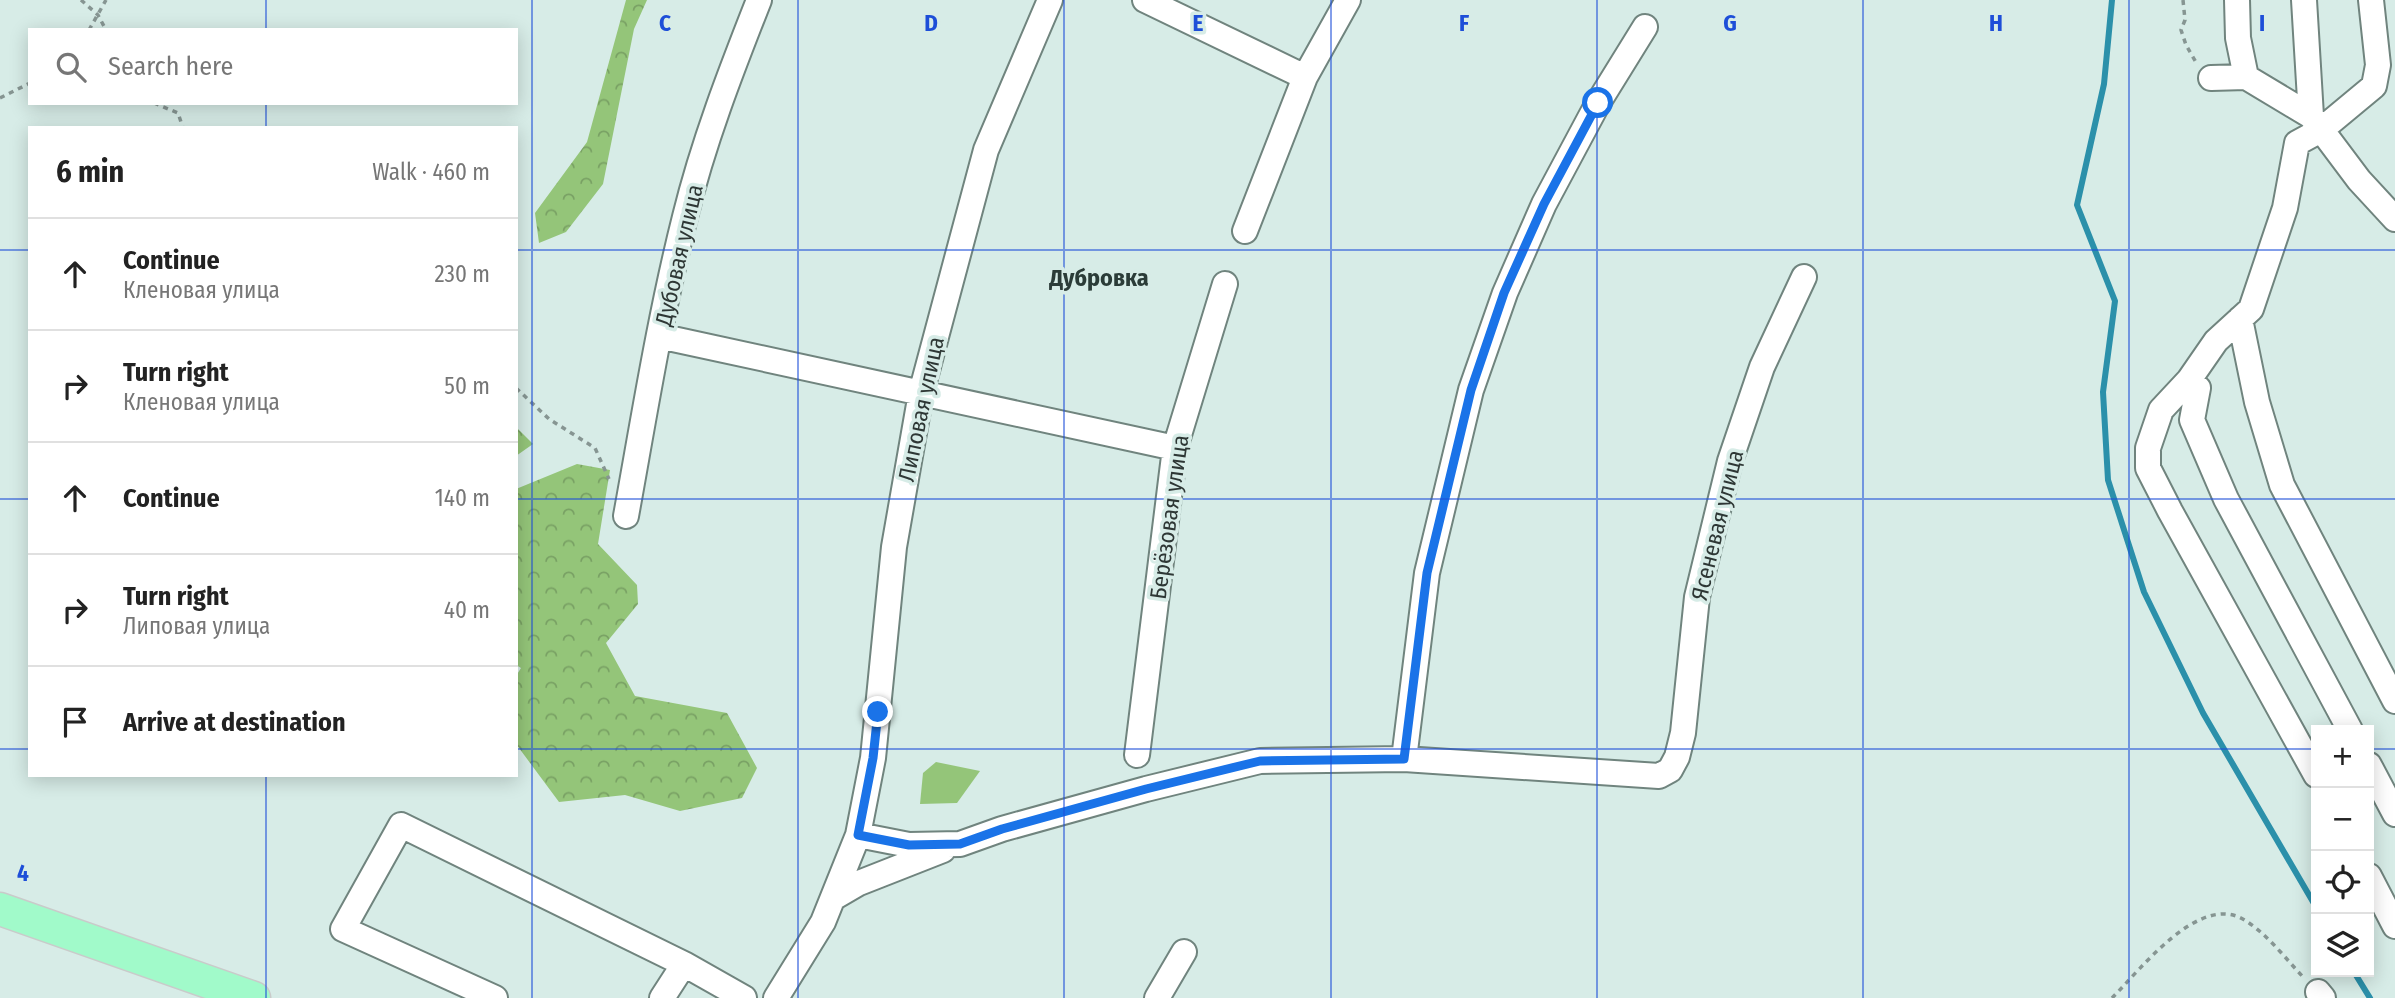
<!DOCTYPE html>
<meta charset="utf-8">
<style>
body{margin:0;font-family:"Fira Sans Condensed",sans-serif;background:#f6f6f6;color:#222}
.controls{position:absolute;right:21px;bottom:21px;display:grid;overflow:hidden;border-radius:0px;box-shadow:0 4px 18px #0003}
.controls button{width:63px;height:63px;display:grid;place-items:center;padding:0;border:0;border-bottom:2px solid #e0e0e0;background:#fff;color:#222;font:35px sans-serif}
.stop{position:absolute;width:21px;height:21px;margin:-16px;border:5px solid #1a73e8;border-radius:50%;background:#fff}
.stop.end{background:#1a73e8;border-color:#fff;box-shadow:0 2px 7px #0008}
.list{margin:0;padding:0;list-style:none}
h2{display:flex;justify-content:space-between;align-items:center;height:91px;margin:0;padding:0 28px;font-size:30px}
h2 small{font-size:23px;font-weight:400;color:#767676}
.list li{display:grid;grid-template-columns:46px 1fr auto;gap:21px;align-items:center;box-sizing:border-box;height:112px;padding:0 28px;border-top:2px solid #e0e0e0}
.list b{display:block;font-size:26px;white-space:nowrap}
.list p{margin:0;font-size:23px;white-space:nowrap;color:#767676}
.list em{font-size:23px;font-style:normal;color:#767676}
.icon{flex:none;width:38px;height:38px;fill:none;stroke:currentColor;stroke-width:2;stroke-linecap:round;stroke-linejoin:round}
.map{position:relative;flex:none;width:2395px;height:998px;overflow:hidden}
.search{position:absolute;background:#fff;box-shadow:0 4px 18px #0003;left:28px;top:28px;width:490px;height:77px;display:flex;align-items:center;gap:18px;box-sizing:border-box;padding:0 24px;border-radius:0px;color:#767676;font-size:26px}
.panel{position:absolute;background:#fff;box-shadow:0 4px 18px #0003;left:28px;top:126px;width:490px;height:651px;border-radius:0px}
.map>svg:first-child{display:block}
.forest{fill:url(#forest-crowns)}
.green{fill:#94c579}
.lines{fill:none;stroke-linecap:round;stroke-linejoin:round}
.stream{stroke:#2b90aa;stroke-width:6}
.minor-casing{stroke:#70847e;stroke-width:28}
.major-casing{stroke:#c9cbca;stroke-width:35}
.path{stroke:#869592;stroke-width:3.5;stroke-dasharray:5 5;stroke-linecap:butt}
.minor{stroke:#fff;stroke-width:24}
.major{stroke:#a1faca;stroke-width:32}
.route{stroke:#1a73e8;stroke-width:9}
.grid{fill:none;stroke:#1d4ed8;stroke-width:2;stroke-opacity:0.55}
.labels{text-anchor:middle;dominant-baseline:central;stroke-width:7;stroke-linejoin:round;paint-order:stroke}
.street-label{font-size:23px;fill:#2e3735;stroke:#d7ece7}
.neighbourhood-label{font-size:24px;font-weight:bold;fill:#2b3c38;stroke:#d7ece7}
.grid-label{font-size:23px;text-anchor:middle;font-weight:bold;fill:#1d4ed8;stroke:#d7ece7;stroke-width:7;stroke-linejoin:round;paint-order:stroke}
</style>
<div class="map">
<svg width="2395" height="998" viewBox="0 0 2395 998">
<defs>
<pattern id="forest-crowns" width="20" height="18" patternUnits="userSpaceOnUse" patternTransform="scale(1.75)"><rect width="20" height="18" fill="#94c579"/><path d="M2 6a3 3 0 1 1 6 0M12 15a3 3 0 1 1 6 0" fill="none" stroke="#79a164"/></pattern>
</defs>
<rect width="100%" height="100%" fill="#d7ece7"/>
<path class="forest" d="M626,0H647L634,29L603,184L566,232L539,243L535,213L587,142Z
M516,427L533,444L516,456Z
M577,464L610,470L598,544L637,585L638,604L606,643L635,696L727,713L757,768L742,798L680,811L625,795L559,802L516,744V676L521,668L516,665V489Z"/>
<path class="green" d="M936,762L980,771L957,803L920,804L923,773Z"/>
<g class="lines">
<path class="stream" d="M2112,0L2104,84L2077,205L2115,301L2103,392L2108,480L2144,592L2203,713L2316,907
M2354,972L2370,998"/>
<defs>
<path id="minor" d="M1145,0L1305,77
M2237,0L2238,38L2246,77L2311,116
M2304,0L2311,116L2359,180L2395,219
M2211,78L2246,77
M1245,231L1305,77L1348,0
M2240,319L2257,402L2282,485L2395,701
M659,336L1175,448
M2189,380L2216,341L2251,309L2285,208L2297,143L2321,130L2374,86L2378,65L2371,0
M626,516C644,417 660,316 685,217C703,143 731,71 759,0
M1137,755L1175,448L1225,284
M1404,759L1659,776L1670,770L1677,757L1683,733L1697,597L1730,461L1762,367L1804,277
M2369,765L2395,814
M2316,775L2170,511L2148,468V448L2161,410L2189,380L2198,388L2192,420L2226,499L2350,730
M858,835L909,845L960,844L1002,829L1146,789L1260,761L1404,759L1427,573L1471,390L1505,293L1544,204L1598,103L1645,27
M2369,876L2395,926
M835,897L859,883L943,850
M684,964L744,998
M2318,992L2323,998
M495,998L343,929L401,825L684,964L662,998
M776,998L823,922L858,835L873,758L894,547L921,393L986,150L1050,0
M1157,998L1184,952"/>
<path id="major" d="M0,909L254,998"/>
</defs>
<use href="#minor" class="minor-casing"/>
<use href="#major" class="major-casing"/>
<path class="path" d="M81,0L98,15L106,30
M2183,0L2185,20L2181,30L2186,45L2197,64
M89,30L106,0
M0,98L30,83
M154,103L178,113L183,128
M516,388L549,419L595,448L609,479
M2112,998C2141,969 2201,890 2246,921C2268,935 2286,959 2304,978"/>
<use href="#minor" class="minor"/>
<use href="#major" class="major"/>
</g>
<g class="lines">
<path class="route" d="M878,712L873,758L858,835L909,845L960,844L1002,829L1146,789L1260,761L1404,759L1427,573L1471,390L1504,293L1544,204L1598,103"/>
</g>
<path class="grid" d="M266,0V30M532,0V998M798,0V998M1064,0V998M1331,0V998M1597,0V998M1863,0V998M2129,0V998M266,103V128M0,250H30M516,250H2395M0,499H30M516,499H2395M0,749H30M516,749H2316M2369,749H2395M266,775V998"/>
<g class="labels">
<g class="street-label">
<text transform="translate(679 255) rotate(-77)">Дубовая улица</text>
<text transform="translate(921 409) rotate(-78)">Липовая улица</text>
<text transform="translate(1169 517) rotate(-82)">Берёзовая улица</text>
<text transform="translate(1717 525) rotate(-76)">Ясеневая улица</text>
</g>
<g class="neighbourhood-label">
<text x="1099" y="278">Дубровка</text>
</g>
</g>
<g class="grid-label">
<text x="665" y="31">C</text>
<text x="931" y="31">D</text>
<text x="1198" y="31">E</text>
<text x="1464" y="31">F</text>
<text x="1730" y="31">G</text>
<text x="1996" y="31">H</text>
<text x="2262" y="31">I</text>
<text x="23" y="881">4</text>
</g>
</svg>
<div class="controls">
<button>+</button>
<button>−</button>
<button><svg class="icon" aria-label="locate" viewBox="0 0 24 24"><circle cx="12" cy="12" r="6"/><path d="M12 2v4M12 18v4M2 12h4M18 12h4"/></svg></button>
<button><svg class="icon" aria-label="layers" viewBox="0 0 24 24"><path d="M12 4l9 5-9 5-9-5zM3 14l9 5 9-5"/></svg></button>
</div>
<div class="stop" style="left:1598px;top:103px"></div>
<div class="stop end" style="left:878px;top:712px"></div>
<div class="search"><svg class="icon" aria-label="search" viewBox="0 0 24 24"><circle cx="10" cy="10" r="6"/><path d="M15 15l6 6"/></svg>Search here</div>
<section class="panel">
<h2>6 min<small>Walk · 460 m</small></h2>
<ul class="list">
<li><svg class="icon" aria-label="ahead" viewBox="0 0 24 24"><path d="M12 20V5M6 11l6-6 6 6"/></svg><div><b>Continue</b><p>Кленовая улица</p></div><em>230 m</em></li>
<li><svg class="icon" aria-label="right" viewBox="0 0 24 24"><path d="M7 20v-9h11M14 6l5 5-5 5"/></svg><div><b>Turn right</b><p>Кленовая улица</p></div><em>50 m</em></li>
<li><svg class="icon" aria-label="ahead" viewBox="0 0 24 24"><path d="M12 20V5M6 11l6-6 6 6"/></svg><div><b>Continue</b></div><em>140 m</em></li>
<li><svg class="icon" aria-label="right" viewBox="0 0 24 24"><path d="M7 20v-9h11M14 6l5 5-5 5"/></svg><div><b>Turn right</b><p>Липовая улица</p></div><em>40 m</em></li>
<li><svg class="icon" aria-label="arrive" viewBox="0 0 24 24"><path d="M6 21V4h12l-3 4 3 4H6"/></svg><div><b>Arrive at destination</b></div></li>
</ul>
</section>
</div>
